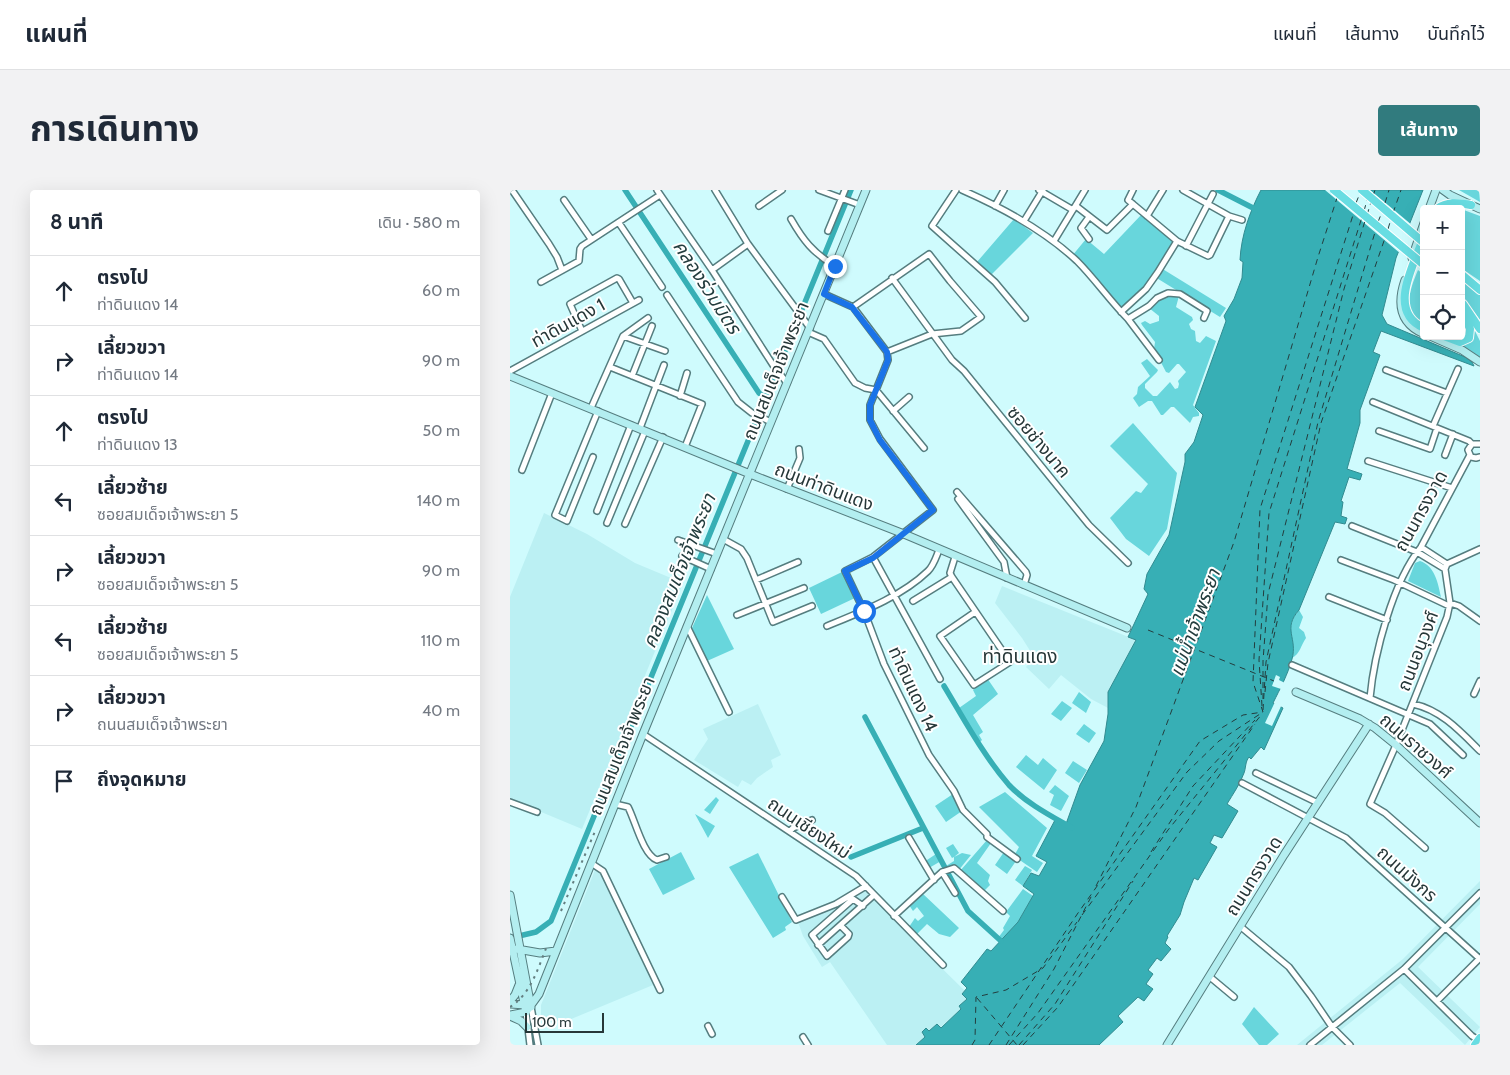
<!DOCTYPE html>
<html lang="th">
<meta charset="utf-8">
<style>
body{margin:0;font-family:Cabin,"Noto Sans Thai",sans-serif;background:#f2f2f3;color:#1f2937}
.controls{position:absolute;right:15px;top:15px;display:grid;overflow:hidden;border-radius:5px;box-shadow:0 5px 20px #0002}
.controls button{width:45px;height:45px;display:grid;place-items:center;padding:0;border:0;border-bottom:1px solid #e0e1e3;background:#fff;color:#1f2937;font:25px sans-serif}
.scale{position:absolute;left:15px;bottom:12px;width:79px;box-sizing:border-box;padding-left:5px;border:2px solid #263738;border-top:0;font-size:14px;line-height:18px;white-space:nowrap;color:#263738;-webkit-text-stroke:4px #fff;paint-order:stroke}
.stop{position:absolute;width:15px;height:15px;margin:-11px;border:4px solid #1a73e8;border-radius:50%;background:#fff}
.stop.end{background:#1a73e8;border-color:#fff;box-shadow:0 1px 5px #0008}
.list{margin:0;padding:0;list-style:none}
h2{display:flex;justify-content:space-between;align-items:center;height:65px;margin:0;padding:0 20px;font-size:21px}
h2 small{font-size:16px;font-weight:400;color:#747a83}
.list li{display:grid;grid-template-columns:32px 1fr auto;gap:15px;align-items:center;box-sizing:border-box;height:70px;padding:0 20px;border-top:1px solid #e0e1e3}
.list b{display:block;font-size:19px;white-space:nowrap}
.list p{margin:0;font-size:16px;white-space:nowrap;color:#747a83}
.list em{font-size:16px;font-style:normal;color:#747a83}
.icon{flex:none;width:28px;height:28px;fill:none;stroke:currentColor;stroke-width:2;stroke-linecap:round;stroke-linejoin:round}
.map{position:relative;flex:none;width:970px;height:855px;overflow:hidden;border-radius:5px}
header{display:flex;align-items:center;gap:30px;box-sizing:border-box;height:70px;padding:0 25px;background:#fff;border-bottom:1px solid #e0e1e3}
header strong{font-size:24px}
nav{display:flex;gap:28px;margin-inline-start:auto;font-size:18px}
.intro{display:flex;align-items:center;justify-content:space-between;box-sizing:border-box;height:120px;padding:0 30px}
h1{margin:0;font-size:35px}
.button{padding:12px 22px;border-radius:5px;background:#317b7e;color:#fff;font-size:18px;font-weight:700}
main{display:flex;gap:30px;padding:0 30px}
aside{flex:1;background:#fff;border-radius:5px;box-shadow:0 5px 20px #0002}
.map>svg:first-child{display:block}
.built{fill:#bbf0f3}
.green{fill:#68d6dc}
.water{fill:#37afb5;stroke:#328b90}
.pier{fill:#cffbfd}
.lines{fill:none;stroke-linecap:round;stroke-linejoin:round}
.canal{stroke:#37afb5;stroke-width:5.5}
.ferry{stroke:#233d3e;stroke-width:1;stroke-dasharray:6 5;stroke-linecap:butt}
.street-casing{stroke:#557d7f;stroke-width:8}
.secondary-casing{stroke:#557d7f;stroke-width:9}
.primary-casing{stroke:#fff;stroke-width:10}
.street{stroke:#fff;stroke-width:5}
.secondary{stroke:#b3eef0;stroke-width:7}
.primary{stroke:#68dde2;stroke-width:8}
.rail{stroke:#647f81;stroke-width:2;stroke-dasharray:2.5 5;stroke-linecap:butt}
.primary-bridge-casing{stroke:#fff;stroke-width:10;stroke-linecap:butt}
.primary-bridge{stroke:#68dde2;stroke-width:8}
.route{stroke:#1a73e8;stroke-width:6}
.labels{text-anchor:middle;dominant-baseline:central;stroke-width:4;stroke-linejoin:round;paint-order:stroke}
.street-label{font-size:18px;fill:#263738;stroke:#fff}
.water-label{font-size:19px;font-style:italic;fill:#233d3e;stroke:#fff}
.neighbourhood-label{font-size:19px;fill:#263738;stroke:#fff}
</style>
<header>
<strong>แผนที่</strong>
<nav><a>แผนที่</a><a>เส้นทาง</a><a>บันทึกไว้</a></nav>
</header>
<div class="intro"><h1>การเดินทาง</h1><a class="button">เส้นทาง</a></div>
<main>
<aside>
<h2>8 นาที<small>เดิน · 580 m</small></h2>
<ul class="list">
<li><svg class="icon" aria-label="ahead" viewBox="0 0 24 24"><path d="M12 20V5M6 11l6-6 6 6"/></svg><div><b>ตรงไป</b><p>ท่าดินแดง 14</p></div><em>60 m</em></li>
<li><svg class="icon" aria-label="right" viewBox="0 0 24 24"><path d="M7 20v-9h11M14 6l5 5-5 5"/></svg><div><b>เลี้ยวขวา</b><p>ท่าดินแดง 14</p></div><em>90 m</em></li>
<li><svg class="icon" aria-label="ahead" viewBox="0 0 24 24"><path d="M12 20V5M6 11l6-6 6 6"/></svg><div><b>ตรงไป</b><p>ท่าดินแดง 13</p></div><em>50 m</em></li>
<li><svg class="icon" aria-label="left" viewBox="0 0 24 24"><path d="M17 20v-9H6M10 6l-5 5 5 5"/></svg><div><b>เลี้ยวซ้าย</b><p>ซอยสมเด็จเจ้าพระยา 5</p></div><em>140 m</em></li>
<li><svg class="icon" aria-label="right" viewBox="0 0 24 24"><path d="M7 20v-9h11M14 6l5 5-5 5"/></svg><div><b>เลี้ยวขวา</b><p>ซอยสมเด็จเจ้าพระยา 5</p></div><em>90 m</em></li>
<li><svg class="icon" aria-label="left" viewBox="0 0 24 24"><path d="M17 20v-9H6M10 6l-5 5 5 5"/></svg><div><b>เลี้ยวซ้าย</b><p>ซอยสมเด็จเจ้าพระยา 5</p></div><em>110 m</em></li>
<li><svg class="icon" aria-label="right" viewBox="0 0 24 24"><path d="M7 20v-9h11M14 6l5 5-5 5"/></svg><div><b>เลี้ยวขวา</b><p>ถนนสมเด็จเจ้าพระยา</p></div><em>40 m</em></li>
<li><svg class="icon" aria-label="arrive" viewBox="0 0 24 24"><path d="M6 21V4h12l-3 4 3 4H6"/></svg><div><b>ถึงจุดหมาย</b></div></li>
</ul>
</aside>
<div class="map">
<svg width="970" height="855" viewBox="0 0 970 855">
<rect width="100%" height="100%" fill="#cffbfd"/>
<path class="built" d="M34,323L77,344L125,373L173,393L72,639L0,609V407Z
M492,396L626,450L598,502V518L581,509L551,485L539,499L516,477L524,467L512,448L485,413Z
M248,514L271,565L261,570L263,577L247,588L241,595L232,590L228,597L184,570L198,549L193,539Z
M85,680L90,681L96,691L143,795L54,832H35L31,830V815Z
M970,691V714L908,777L970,837L955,855L890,793L812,855H787L893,769Z
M355,699L399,746L455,801L452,804L457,809L451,819L430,838L412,842L416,847L406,855H377L320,772L312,777L293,746L288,732Z"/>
<path class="green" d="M949,0H969L970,12Z
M951,19L970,26V91L951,78Z
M632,24L664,52L635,98L611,121L562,66L576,49L594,64Z
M504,29L523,43L481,85L467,72Z
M651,78L716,118L710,127L645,87Z
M908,80L914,85V134C891,122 900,99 908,80Z
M951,89L970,105V130L951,104Z
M656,105L669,106L666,117L682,127L683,130L679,134L681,139L685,141L686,151L690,153L696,146L706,151L683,215L689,223V226L683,227L680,233L664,217H661L653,225H651L642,211H638L629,217L623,208L627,204L628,197L640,186L631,173L637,169L648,180L647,182L635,194V198L643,206H647L660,192L665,199L668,198L669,194L668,191L676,182L669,174H667L659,183L656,182L644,159L645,152L632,135L631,133L635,131L640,134L649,131V126L639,118L648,109Z
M964,139L970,151V167L958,159L949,154L961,149Z
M623,233L667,283L657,339L639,366L616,349L600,328L626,301L631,303L638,294L600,256Z
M910,371C925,376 928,393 931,407L898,391L905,373Z
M332,382L345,408L311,424L299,398Z
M197,405L224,459L197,471L182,438Z
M789,420L793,427L789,438L794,442L796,448C791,455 790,464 782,468C786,448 773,438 789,420Z
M477,488L488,504L463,525L473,542L469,545L472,550L469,553L449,518L466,506L463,500Z
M569,502L581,512L576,523L562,513Z
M552,511L562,518L551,531L541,524Z
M574,534L586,543L579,553L566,544Z
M516,565L528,575L533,568L547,580L534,600L506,577Z
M563,571L577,580L569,593L555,583Z
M545,595L559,606L551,621L540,615L544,605L539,602Z
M495,602L537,638L522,666L533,673L527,682L504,666L509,657L469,617Z
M443,604L452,621L436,632L425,616Z
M206,607L209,610L200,624L194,620Z
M185,624L205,636L198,648Z
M477,650L481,653L467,673L480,685L478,691L480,695L473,702L457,688L459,684L457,687L450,681Z
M443,654L449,663L444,667L452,663L461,665L448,681L437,678L436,676L444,671V667L442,668L436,658Z
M171,662L185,689L153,705L139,679Z
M494,662L506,671L497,684L485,675Z
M248,663L282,732L275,737L276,740L263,748L219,677Z
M426,664L431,671L419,678L414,672Z
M515,676L522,680L513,696L505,690Z
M513,699L523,706L508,732L491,751L488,748L494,740L493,738L500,726L496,722Z
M412,703L449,738L440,747L429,744L417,734L407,744L399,737L405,728L408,731L414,726L407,717L403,721L399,715Z
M744,817L769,844L757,855H749L732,834Z"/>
<path class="water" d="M751,0H913L886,68L872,125L877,134L955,167L962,172L964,176L871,141L863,162L870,165L850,220V233L837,279L852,284L850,290L839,287L831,311L833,312L831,326L837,328L835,334L825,332L789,420C772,439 788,448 782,469C778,484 770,499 763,513L773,518L754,560L751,557L741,569L739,567C735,572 736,578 734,583C730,594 723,604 717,614L728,621L712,648L704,645L700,653L707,657L688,690L684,688L674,712L670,725L657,746L658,747L655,753L661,759L651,771L647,768L638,780L643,784L636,794L643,799L634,811L628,807L608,826L613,832L589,855H406L415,847L412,842L416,838L419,841L427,834L431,838L451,819L449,816L457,809L452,804L457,798L451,792L477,759L481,761L508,732L524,704L513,696L521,683L529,686L537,672L526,666L545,630L556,634L570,595L594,551L598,524V502L626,450L618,447L638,404L634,399L637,384L659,345L675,272V264L684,252L693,225L685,217L716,131L714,126L724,109L732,88L733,72L730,70C731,46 740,21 751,0Z"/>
<path class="pier" d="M815,0H860L902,35L891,64Z
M766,485L770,487L769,490L775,493L767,512L772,514L762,536L755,533L771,499L762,496Z"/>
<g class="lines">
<path class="canal" d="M115,0L249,203L256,208
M708,0L747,20
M434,496C454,529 473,565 499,595C516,613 541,626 562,638
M355,527L458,721L491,751
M341,667L413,638
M0,748L26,742L41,731L341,0"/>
<path class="ferry" d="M863,6L865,0
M846,13L850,3
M875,13L879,0
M854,21L857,10
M883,23L891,0
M857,25L861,12
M868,32L872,22
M878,39L881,29
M638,440L764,491
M755,502L758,473L811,233L875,48
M753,509V471L758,404L834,99L855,31
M752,516L749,470L759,323L852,27
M753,520L756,472L808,232L866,39
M641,662L683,596L745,530
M586,696L626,617L724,352L808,67L827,8
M572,725L677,582L709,551L750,524
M467,808L507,855
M462,855L465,850L466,807L496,800L533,778L567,732
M479,855L568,723L690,551L733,525L753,522L743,492L750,319L844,22
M496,855L544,779L582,705
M499,855L528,823L658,640L752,524
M509,855L545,814L623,691
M513,855L548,817L745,534"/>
<defs>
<path id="street" d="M2,0L39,54L47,67L52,80
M147,0L202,80L263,175L277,193
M205,0L238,54L300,138
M309,0L350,15
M446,0L422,36L485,92L515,128
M452,0C493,18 534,40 567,71C585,89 600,111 618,129L639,116L647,108L658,103L670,104L697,121L694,128
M529,0L563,20
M623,0L618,10L667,51L698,66L700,65L719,26
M673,0L719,26L732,30
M54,10L81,49
M249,16L272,0
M485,16L494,0
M566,16L597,40L623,14
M637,26L653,0
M579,27L571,38L579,49
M281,29C293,50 303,63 325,76
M514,31L533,0
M109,33L152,97
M318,41L335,0
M544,51L575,0
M676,56L703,4
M202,80L238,54
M382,88L442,170L454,181L579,335L618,373
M31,92L69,71L70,59L72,56L150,5
M314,104L343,117L377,162L378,170L360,215V230L370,249L423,320L363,367L335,381L354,421L374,474L419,565L444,601L453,620L477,644V647L507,669
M157,105L228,212L242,223L261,232
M343,117L419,64L440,91L471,127L451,141L422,144L377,162
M611,122L636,99L648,82L667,51
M618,129L649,170
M72,141L60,114L107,88L109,89L123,113
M298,142L314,149L345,193L355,198L366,200L414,258
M113,146L155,161
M100,177L192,214L175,257
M876,180L937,203
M0,181L129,110
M122,186L142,136
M170,206L177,183
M863,212L959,251L962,254
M81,218L113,146L138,128
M383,221L399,207
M923,236L948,179
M130,238L154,175
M869,241L920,259L927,238
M970,254H962L958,260L961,267L966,268L970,267
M935,265L943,244
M83,267L57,331L45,325L88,221
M858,271L942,298
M12,280L42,203
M277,299L290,268L289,259
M447,302L516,382L517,385L514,395
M448,309L494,372L497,388
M87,321L121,235
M97,333L135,241
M115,334L153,247
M842,336L907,362L935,379
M213,349L231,359L237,368L263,432L302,416
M168,350L207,364
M911,357L937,374
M172,366L201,379
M363,367L430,489
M445,367L440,383L442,387L500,472L464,495L430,446L465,422
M831,370L884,390L939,416
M937,374L970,359
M246,390L288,372
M819,407L877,430
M403,411L442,387
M940,413L949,416L970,431
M227,425L294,398
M177,436L219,522
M317,436C351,422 391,407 418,381C424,375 426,367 429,360
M782,475L920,534L953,565
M964,504L970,491
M860,508C864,464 883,391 911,357L960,265
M903,514C931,520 950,541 970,561
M133,544L346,686L433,775
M746,583L808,613
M732,593L836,648L970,769
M0,612L27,622
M105,614L118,617C125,630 133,665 147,670L156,667
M280,641L283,638L302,630
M399,648L424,690
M915,658L875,623L860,614L886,555L937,427L940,413L935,379L937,374
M81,673L93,681L150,800
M432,682L445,703
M272,707L286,730L326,714L356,696
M384,726L432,682L444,678L493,721
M331,736L339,744L338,747L317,766L302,745L343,709L353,716
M731,737L779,777L801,806L822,837L840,855
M308,755L364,705
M894,779L962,846L970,851
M700,787L724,807
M927,811L970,768
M21,817L28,855
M16,822L20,855
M198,836L202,844
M293,847L298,855
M800,855L894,779L970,703"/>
<path id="secondary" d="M933,0L940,5L970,19
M919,19L926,0
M902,68L914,33
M895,90C887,113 889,133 914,144
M920,146L952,160L970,172
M0,186L240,284L394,344L617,438
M786,502L850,529L865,538L886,555L970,633
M0,705L21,817
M0,748L16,822
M7,759L30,763L46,761
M0,811L5,805L9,795
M0,814L16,815
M0,825L16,822L29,804L133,544L356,0
M0,826L11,831L17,837
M657,855L774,665L859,534"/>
<path id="primary" d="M927,19C938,11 948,13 961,15
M914,47C904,74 876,122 914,138
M951,84L970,100
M953,114L970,139
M934,146L950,152L959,148L960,139L951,117
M965,855L970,848"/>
</defs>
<use href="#street" class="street-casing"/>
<use href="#secondary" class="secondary-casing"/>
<use href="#primary" class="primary-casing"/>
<use href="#street" class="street"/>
<use href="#secondary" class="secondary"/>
<use href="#primary" class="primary"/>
<path class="rail" d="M51,721L86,639
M0,817C21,804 28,778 37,756"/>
<defs>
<path id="primary-bridge" d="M824,0L914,75
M852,0L914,53"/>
</defs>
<use href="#primary-bridge" class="primary-bridge-casing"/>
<use href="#primary-bridge" class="primary-bridge"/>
</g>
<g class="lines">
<path class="route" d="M325,76L314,104L342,117L377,162L378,170L360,215V230L370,250L423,320L363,368L335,381L354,421"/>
</g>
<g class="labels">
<g class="street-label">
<text transform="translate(58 133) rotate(-29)">ท่าดินแดง 1</text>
<text transform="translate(266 181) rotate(-68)">ถนนสมเด็จเจ้าพระยา</text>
<text transform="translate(529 252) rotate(50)">ซอยช่างนาค</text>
<text transform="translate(314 297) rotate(21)">ถนนท่าดินแดง</text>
<text transform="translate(911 321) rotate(-61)">ถนนทรงวาด</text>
<text transform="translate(908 461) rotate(-69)">ถนนอนุวงศ์</text>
<text transform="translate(403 499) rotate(65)">ท่าดินแดง 14</text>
<text transform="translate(112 556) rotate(-68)">ถนนสมเด็จเจ้าพระยา</text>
<text transform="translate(906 556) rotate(41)">ถนนราชวงศ์</text>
<text transform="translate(299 638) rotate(34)">ถนนเชียงใหม่</text>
<text transform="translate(897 684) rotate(42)">ถนนมังกร</text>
<text transform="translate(744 686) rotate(-58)">ถนนทรงวาด</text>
</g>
<g class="water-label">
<text transform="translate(197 97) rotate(57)">คลองร่วมมิตร</text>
<text transform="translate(169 381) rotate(-68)">คลองสมเด็จเจ้าพระยา</text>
<text transform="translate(685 433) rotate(-70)">แม่น้ำเจ้าพระยา</text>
</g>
<g class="neighbourhood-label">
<text x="510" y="466">ท่าดินแดง</text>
</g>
</g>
</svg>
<div class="controls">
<button>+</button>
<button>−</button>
<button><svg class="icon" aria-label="locate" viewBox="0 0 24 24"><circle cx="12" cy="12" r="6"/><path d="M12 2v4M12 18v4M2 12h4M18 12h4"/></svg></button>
</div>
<div class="scale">100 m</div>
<div class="stop" style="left:354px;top:421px"></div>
<div class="stop end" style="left:325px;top:76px"></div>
</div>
</main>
